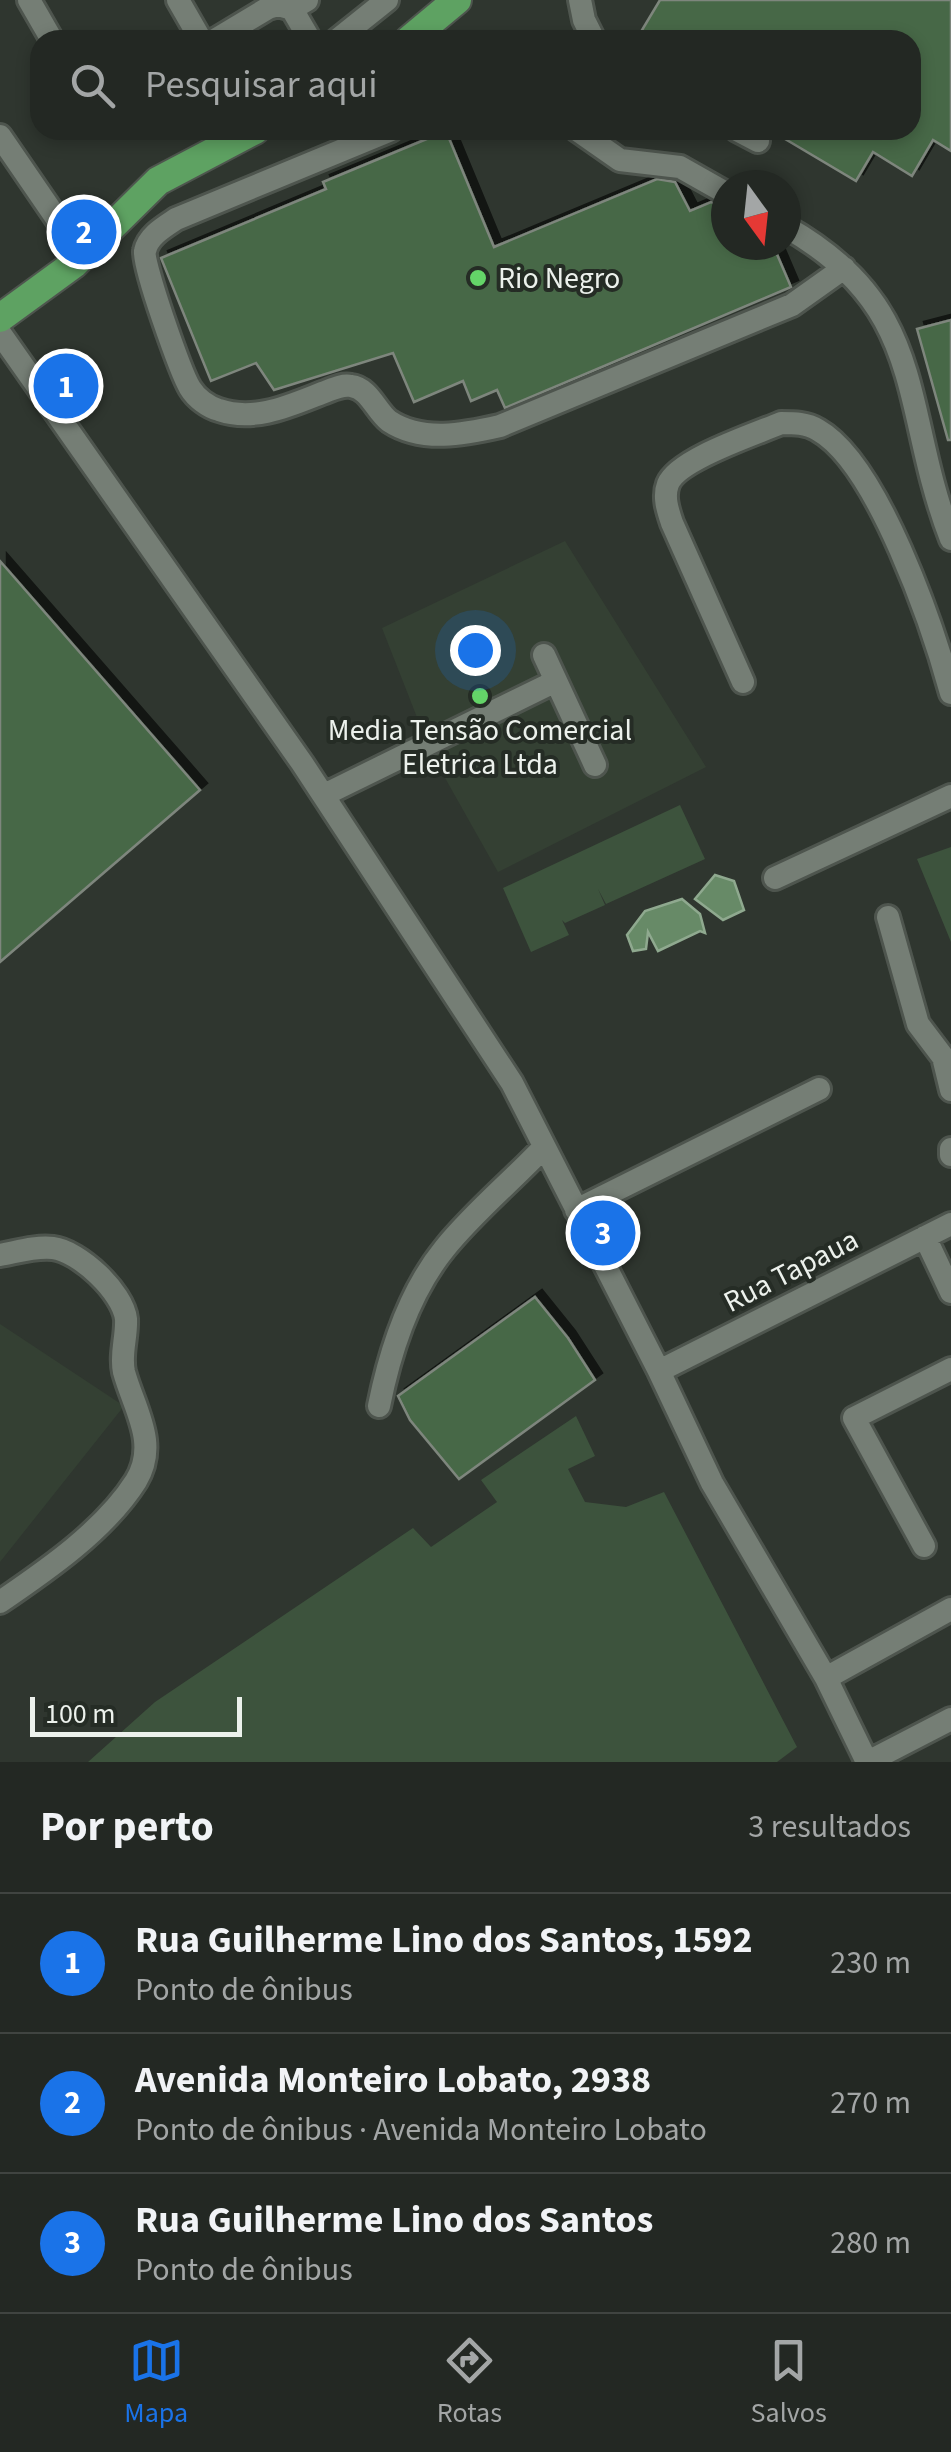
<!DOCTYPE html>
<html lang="pt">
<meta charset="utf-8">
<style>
body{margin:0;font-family:"Source Sans 3",sans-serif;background:#2f3430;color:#f1f3f6}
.compass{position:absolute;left:711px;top:170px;width:90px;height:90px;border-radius:50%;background:#232823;box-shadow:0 5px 15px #0003;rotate:165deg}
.scale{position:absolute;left:30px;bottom:25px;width:212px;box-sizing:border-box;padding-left:10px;border:5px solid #ecf1ec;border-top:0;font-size:28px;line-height:35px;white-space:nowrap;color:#ecf1ec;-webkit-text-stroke:8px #252c25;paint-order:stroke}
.you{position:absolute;left:475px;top:650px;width:35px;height:35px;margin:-25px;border:8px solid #fff;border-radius:50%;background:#1a73e8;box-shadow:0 0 0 15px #1a73e833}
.badge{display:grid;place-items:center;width:65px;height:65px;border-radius:50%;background:#1a73e8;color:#fff;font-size:32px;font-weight:700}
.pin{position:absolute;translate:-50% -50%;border:5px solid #fff;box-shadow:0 2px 10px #0006}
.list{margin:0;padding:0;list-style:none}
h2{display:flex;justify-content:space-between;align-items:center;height:130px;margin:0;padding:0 40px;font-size:42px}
h2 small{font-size:32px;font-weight:400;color:#a3a6a6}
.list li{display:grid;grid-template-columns:65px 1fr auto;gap:30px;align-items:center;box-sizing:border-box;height:140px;padding:0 40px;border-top:2px solid #404441}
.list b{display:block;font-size:38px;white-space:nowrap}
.list p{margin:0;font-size:32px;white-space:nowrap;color:#a3a6a6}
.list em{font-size:32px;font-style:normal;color:#a3a6a6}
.icon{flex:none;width:55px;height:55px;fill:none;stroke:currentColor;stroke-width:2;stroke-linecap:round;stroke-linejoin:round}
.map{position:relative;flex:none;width:951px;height:1762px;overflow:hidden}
.search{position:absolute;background:#232823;box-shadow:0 5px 15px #0003;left:30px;right:30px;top:30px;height:110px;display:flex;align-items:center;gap:25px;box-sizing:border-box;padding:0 35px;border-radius:30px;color:#a3a6a6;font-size:38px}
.sheet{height:550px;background:#232823}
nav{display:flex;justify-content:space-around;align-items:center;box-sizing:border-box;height:140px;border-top:2px solid #404441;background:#232823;font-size:28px;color:#a3a6a6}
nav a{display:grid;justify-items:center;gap:5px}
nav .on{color:#1a73e8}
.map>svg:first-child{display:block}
.built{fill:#344033}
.green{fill:#3d533d}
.water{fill:#678a67;stroke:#8fa98f;stroke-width:2.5}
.building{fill:#476847;stroke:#7e867d;stroke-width:2.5;filter:url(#shadow)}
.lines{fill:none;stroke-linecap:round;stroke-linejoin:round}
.minor-casing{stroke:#4e554e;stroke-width:28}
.major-casing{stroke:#4e554e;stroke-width:32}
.minor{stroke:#757e75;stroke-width:22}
.major{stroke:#5ea262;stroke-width:28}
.poi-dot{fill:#64d468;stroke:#252c25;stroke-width:4}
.labels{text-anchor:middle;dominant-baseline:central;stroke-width:8;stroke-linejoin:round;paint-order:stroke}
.poi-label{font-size:30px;fill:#ecf1ec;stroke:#252c25;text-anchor:start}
.street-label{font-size:30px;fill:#ecf1ec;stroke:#252c25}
</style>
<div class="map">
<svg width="951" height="1762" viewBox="0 0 951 1762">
<defs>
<filter id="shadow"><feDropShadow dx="7" dy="-7" stdDeviation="0" flood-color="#0009"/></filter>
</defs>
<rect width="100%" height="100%" fill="#2f362f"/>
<path class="built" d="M565,541L706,767L498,872L431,753L382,628Z
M0,1324L124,1406L0,1562Z"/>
<path class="green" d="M680,805L705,859L606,904L598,889L605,905L565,923L562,920L569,935L531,952L503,888Z
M951,847V942L917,859Z
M576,1416L595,1456L568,1469L585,1502L626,1507L664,1492L797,1747L777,1762H88L155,1702L413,1528L431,1547L497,1502L481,1480Z"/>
<path class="water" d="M715,875L734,881L744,910L723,920L695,899Z
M682,899L700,914L705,933L700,931L658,951L648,932L646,949L633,951L627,935L645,911Z"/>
<path class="building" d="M660,0H951V151L933,140L912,176L873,152L856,181L770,130H911V40H636Z
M446,131L494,247L657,179L675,182L690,211L711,202L723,207L726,245H773L791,287L505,408L497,390L471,401L463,381L414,402L393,353L274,390L256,363L211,381L161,258L326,189L323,182Z
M951,320V440H948L917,329Z
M0,561L200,790L0,962Z
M535,1297L568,1338L595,1380L459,1479L410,1420L398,1396Z"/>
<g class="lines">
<defs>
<path id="minor" d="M29,0L52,40
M178,0L201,40
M580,0L584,20L594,40
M292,9L310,40
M215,40L268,8L278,5L292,9L307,0
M337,40L387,0
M391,130L176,219C164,227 148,236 145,251C142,264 181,373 190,388C196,398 208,407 219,410C254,422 289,406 322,393C331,390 341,384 351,386C369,388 376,411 389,421C422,443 465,434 500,426L792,305L844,268
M577,130L620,160L680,167L726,193
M737,130L758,141
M0,136L59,222
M786,227C930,308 900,408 951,539
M0,333L302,763L512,1083L659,1371L712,1483L826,1678L867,1762
M544,655L595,765
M743,682L672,523C668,511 663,497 668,484C678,459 756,434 781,423C794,423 807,423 818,430C878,464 933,627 951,693
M324,795L556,681
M775,878L951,796
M888,917L918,1024L943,1057L951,1090
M951,1149V1155
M576,1210L819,1089
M925,1237L951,1292
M0,1255C17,1252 35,1246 53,1248C79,1251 123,1292 126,1319C127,1337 120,1354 124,1372C134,1409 159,1443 136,1481C105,1530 47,1570 0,1602
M659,1371L951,1224
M379,1406C390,1351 409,1292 445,1248C474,1212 512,1181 544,1147
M924,1546L854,1418L951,1369
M826,1678L951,1609
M868,1762L951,1719"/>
<path id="major" d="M409,40L457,0
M0,318L74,264L158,181L255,130"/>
</defs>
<use href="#minor" class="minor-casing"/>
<use href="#major" class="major-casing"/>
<use href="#minor" class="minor"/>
<use href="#major" class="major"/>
</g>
<g class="poi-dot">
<circle cx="478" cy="278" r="10"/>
<circle cx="480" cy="696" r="10"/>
</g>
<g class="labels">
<g class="poi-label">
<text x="498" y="278">Rio Negro</text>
<text x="480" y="730" text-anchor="middle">Media Tensão Comercial<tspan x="480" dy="34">Eletrica Ltda</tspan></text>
</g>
<g class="street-label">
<text transform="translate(791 1271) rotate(-27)">Rua Tapaua</text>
</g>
</g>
</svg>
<svg class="compass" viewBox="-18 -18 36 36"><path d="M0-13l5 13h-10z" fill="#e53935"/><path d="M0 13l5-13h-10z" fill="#a3a6a6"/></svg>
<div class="scale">100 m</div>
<div class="you"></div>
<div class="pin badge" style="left:66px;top:386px">1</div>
<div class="pin badge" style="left:84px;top:232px">2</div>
<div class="pin badge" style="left:603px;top:1233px">3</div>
<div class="search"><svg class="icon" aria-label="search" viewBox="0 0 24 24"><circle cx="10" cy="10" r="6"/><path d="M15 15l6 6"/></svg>Pesquisar aqui</div>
</div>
<section class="sheet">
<h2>Por perto<small>3 resultados</small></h2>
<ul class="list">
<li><span class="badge">1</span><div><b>Rua Guilherme Lino dos Santos, 1592</b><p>Ponto de ônibus</p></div><em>230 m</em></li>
<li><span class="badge">2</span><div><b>Avenida Monteiro Lobato, 2938</b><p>Ponto de ônibus · Avenida Monteiro Lobato</p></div><em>270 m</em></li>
<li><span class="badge">3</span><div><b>Rua Guilherme Lino dos Santos</b><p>Ponto de ônibus</p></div><em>280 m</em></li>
</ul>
</section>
<nav>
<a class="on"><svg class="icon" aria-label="map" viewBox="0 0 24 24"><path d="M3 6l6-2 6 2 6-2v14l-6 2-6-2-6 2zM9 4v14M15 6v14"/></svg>Mapa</a>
<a><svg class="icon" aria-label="directions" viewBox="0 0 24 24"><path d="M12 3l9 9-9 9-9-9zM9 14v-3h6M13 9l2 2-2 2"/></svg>Rotas</a>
<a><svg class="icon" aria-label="saved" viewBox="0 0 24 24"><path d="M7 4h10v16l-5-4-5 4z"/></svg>Salvos</a>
</nav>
